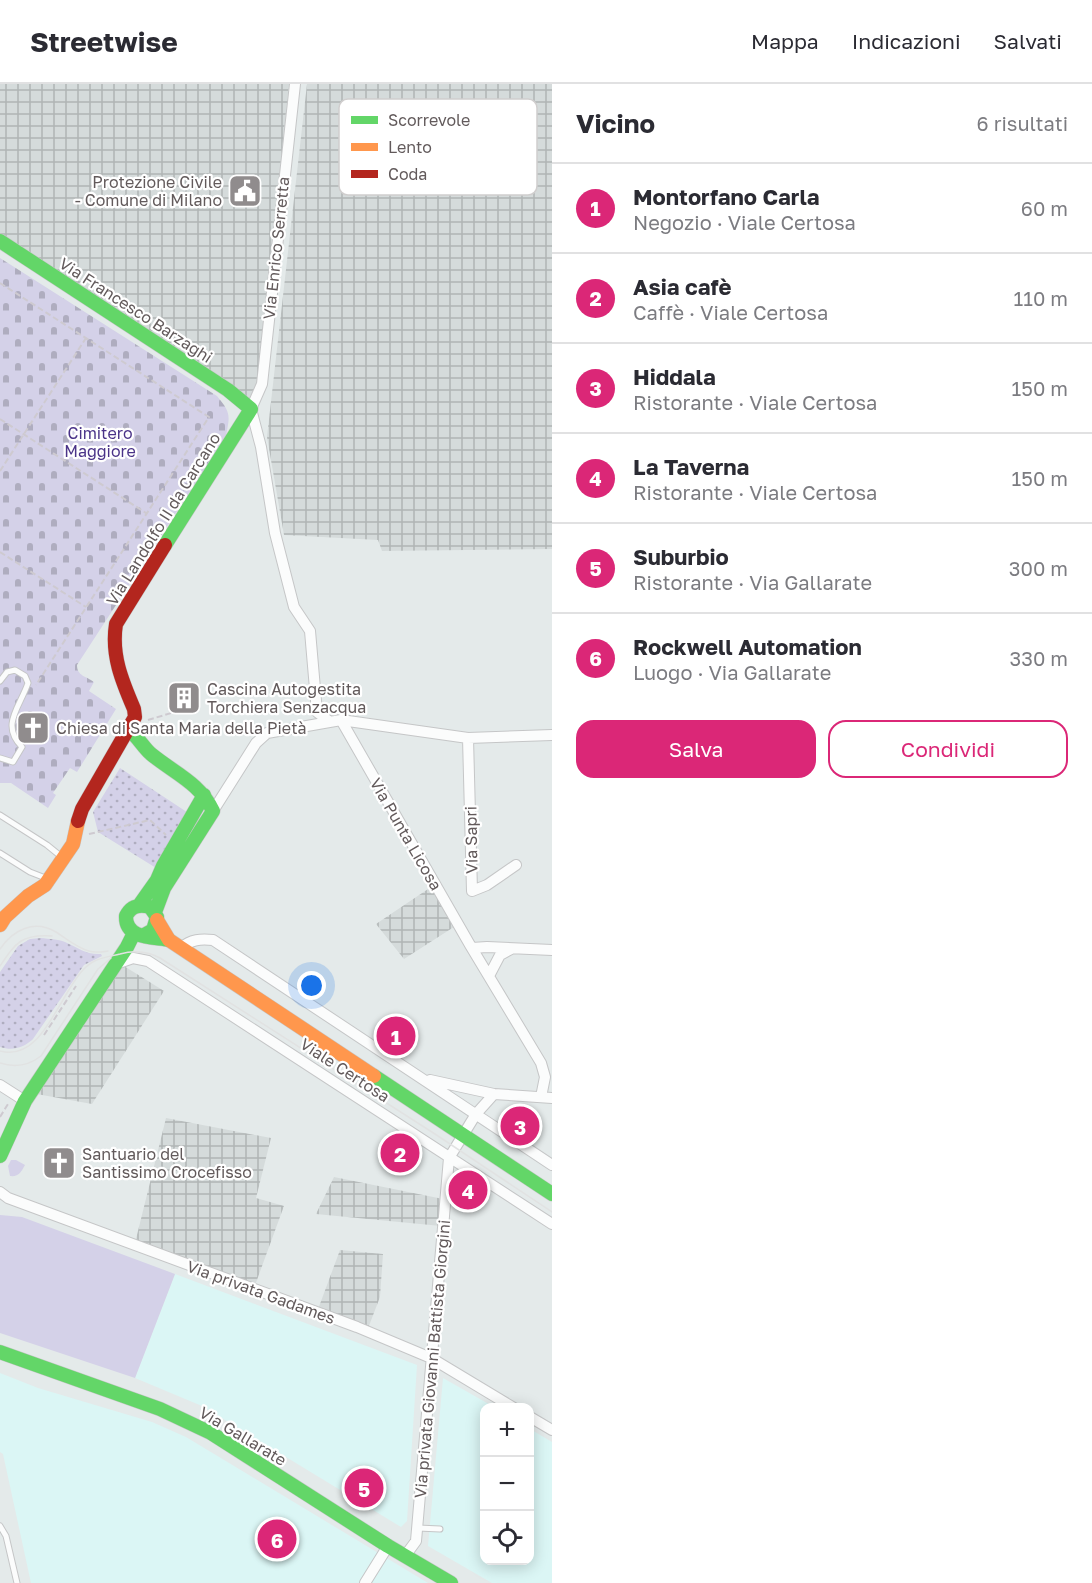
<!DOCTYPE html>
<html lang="it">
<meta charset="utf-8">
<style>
body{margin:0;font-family:"Golos Text",sans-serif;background:#f2f2f3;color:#2b2b33}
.controls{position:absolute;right:18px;bottom:18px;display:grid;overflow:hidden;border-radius:12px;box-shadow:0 3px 15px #0003}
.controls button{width:54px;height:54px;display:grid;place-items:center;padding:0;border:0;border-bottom:2px solid #e1e1e2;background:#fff;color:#2b2b33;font:30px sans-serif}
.you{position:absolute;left:312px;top:902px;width:21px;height:21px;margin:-15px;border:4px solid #fff;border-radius:50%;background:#1a73e8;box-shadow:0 0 0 9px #1a73e833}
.badge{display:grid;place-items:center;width:39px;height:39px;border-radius:50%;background:#db2777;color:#fff;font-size:20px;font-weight:700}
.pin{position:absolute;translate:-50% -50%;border:3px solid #fff;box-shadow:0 2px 6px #0006}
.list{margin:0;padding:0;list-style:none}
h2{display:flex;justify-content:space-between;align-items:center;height:78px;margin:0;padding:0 24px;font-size:26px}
h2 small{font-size:20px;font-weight:400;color:#7c7c81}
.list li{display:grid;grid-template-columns:39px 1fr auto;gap:18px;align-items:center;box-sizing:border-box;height:90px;padding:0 24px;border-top:2px solid #e1e1e2}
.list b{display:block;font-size:22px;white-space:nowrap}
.list p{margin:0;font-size:20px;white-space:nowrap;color:#7c7c81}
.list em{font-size:20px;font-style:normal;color:#7c7c81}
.actions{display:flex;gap:12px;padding:18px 24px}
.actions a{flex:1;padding:14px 0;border:2px solid #db2777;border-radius:18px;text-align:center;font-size:21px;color:#db2777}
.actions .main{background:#db2777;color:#fff}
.icon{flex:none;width:33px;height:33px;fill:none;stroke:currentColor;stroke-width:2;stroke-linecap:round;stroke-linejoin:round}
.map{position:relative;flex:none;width:552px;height:1499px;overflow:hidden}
header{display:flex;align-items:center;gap:36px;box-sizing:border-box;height:84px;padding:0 30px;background:#fff;border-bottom:2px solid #e1e1e2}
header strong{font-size:28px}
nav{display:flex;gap:33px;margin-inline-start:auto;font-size:21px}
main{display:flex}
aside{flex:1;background:#fff}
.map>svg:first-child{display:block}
.commercial{fill:#dbf6f5}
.industrial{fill:url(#industrial-grid)}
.grass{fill:#d4d1e8}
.cemetery{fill:url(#cemetery-stones)}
.park{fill:url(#park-dots)}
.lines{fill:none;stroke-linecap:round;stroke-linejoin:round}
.lane-casing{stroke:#c5c6c7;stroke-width:7}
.street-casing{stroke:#c5c6c7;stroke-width:12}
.fast-casing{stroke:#c6c7c7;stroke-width:15}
.slow-casing{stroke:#c6c7c7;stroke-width:15}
.jam-casing{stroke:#c6c7c7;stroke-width:15}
.path{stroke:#cecad0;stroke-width:2;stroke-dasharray:6 3;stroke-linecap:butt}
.lane{stroke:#fbfcfc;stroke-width:5}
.street{stroke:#fbfcfc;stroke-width:10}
.fast{stroke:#63d668;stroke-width:14}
.slow{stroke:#ff974d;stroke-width:14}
.jam{stroke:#b3261e;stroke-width:14}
.tram{stroke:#e1e2e2;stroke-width:1.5}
.labels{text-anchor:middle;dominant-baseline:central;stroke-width:4.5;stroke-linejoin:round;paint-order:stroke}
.poi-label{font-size:16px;fill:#625a5b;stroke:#fff;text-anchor:start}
.street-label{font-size:16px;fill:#625a5b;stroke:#fff}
.park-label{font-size:16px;fill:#4a3388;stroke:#fff}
.key{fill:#fff;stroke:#d0cece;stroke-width:1.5}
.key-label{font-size:16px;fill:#625a5b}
</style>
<header>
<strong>Streetwise</strong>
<nav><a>Mappa</a><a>Indicazioni</a><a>Salvati</a></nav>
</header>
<main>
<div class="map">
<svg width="552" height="1499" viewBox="0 0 552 1499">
<defs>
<pattern id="industrial-grid" width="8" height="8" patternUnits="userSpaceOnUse" patternTransform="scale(1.5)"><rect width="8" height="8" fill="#d5dbdb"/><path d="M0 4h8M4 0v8" fill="none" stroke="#b0b5b5"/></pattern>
<pattern id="cemetery-stones" width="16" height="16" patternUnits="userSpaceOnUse" patternTransform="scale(1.5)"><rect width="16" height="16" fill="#d4d1e8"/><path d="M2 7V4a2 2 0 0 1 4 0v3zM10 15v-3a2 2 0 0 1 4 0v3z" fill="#afadbf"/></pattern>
<pattern id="park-dots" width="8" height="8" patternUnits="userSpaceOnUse" patternTransform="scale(1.5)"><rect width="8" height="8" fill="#d4d1e8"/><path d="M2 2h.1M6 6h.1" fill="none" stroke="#afadbf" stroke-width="1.8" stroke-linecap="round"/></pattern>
</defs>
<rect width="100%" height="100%" fill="#e4eaea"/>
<path class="commercial" d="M175,1190L417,1281L407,1437L401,1443L202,1322L135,1294Z
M0,1289L38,1304L152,1338L186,1353L428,1499H31L3,1370L0,1368Z
M443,1294L494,1323L484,1324V1476H530V1345L552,1358V1499H492L428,1462Z"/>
<path class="industrial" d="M0,0H289L257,305L250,320L0,152Z
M307,0H552V465L382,467L378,456L284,451L267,353Z
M434,801L457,841L404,875L376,840Z
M124,882L164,907L92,1020L31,1009L111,889Z
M166,1034L271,1054L256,1114L284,1122L254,1204L135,1159Z
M334,1093L443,1115L441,1142L316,1130Z
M340,1166L383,1170L380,1213L367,1247L317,1228Z"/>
<path class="grass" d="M11,1076H16L25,1081C21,1088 19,1093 10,1092L8,1082Z
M0,1131L22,1133L175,1190L135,1294L0,1249Z"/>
<path class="cemetery" d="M0,174L217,312C231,329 230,331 226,352L77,581C77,592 86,592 94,598L89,607L116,625L77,688L70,684L53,709L56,711L48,724L11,699H0Z"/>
<path class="park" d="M120,684L202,738L169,792L98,748L93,728Z
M41,854C49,855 58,855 65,858C79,864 86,871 101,870L102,872L84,881L33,955C23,964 13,967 0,963V888L18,862L30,855Z"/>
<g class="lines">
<defs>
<path id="lane" d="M0,597L7,588L15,586L25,592L28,599C20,623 0,641 22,663L13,678L0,674
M0,731L47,761L63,774
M0,769L30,788L48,795
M0,1442L6,1452L17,1499
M418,1444L440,1445"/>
<path id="street" d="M295,0L262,300L251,325L261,363L275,449L294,523L310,547L317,628L330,638
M341,636L470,861L541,979L545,993L541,1013
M468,654L472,807L487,801L516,781
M213,727L256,659L267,649L341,636L468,654L552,651
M181,864C191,855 201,855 213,856L552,1081
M472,864L487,863L552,866
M116,880L133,874L148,877L552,1140
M489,892L500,871L511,865
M430,996L494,1010L552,1014
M0,1001L25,1017
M0,1108L8,1114L357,1243L431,1274L514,1324
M530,1333L552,1346
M405,1472L416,1457L449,1074L476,1030L494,1010
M365,1499L388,1462"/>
<path id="fast" d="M0,157L228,306L251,325L165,461
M129,646C138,653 143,663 151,670C174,689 200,699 213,727L164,804L155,828
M140,820L157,796L163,782L204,711
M144,851L153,846L157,833L150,823C139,820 131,822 126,832C125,855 153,853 169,856
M374,992L552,1110
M0,1072L25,1017L127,863L134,849
M0,1268L160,1325L211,1349L388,1462L451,1499"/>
<path id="slow" d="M157,836L169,856L374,992
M0,841L5,833L28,812L45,801L73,760L78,737"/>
<path id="jam" d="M78,737L82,725L135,633L134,625C122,597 111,571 116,540L165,461"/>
</defs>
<use href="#lane" class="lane-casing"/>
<use href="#street" class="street-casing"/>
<use href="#fast" class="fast-casing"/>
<use href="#slow" class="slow-casing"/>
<use href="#jam" class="jam-casing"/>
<path class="path" d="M0,199L209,333L36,601
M0,335L146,429
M0,387L86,254
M0,468L86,523
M148,636L178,627
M89,750L150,736L166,751
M44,951L76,902
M0,1033L8,1020"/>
<use href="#lane" class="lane"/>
<use href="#street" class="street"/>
<use href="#fast" class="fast"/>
<use href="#slow" class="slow"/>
<use href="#jam" class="jam"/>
<path class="tram" d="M0,865C13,846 34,835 56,848C67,855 77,864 89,867C95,869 101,868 108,867
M0,882C16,858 22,850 52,852
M0,967C44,979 60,906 86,883C95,874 108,873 120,870C134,866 147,867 160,874L435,1050L552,1128
M0,979C15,984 28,982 41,972L98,885L111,874"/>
</g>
<defs>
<symbol id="civic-square" viewBox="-11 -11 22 22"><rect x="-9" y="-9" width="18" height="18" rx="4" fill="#908c8d" stroke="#fff"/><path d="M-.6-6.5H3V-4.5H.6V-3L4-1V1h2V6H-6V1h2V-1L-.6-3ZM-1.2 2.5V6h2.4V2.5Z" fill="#fff"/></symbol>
<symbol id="building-square" viewBox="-11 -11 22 22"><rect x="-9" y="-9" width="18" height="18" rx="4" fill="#908c8d" stroke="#fff"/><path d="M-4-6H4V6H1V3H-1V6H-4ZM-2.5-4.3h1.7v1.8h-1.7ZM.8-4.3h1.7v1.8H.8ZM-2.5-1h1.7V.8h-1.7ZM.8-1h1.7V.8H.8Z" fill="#fff"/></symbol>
<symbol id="church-square" viewBox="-11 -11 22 22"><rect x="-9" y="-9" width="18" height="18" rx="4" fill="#908c8d" stroke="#fff"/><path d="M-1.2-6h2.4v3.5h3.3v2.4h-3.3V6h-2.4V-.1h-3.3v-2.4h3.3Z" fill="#fff"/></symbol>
</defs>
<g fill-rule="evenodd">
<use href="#civic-square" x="226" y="88" width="38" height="38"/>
<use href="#building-square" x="165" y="595" width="38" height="38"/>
<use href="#church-square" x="14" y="625" width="38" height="38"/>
<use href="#church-square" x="40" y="1060" width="38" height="38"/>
</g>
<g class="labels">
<g class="poi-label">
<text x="222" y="98" text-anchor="end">Protezione Civile<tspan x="222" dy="18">- Comune di Milano</tspan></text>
<text x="207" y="605">Cascina Autogestita<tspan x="207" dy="18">Torchiera Senzacqua</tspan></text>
<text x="56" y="644">Chiesa di Santa Maria della Pietà</text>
<text x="82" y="1070">Santuario del<tspan x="82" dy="18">Santissimo Crocefisso</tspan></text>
</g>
<g class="street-label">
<text transform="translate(276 164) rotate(-84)">Via Enrico Serretta</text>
<text transform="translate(136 226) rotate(33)">Via Francesco Barzaghi</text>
<text transform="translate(163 435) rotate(-58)">Via Landolfo II da Carcano</text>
<text transform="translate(406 750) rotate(60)">Via Punta Licosa</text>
<text transform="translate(471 756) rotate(-91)">Via Sapri</text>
<text transform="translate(345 986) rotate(33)">Viale Certosa</text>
<text transform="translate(261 1208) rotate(20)">Via privata Gadames</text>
<text transform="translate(432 1275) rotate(-85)">Via privata Giovanni Battista Giorgini</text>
<text transform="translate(243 1352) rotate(31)">Via Gallarate</text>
</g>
<g class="park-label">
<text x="100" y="349">Cimitero<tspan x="100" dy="18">Maggiore</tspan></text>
</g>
</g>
<rect x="339" y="15" width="198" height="96" rx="9" class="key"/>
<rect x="351" y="32" width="27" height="8" fill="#63d668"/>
<rect x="351" y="59" width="27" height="8" fill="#ff974d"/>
<rect x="351" y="86" width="27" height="8" fill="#b3261e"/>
<g class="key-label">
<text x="388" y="42">Scorrevole</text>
<text x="388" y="69">Lento</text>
<text x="388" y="96">Coda</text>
</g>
</svg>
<div class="controls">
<button>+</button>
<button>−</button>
<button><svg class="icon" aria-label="locate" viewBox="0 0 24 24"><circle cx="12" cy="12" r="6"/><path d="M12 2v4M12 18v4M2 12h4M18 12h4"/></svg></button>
</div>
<div class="you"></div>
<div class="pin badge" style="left:396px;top:952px">1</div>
<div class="pin badge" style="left:400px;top:1069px">2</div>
<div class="pin badge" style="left:520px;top:1042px">3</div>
<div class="pin badge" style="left:468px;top:1106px">4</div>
<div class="pin badge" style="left:364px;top:1404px">5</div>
<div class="pin badge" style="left:277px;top:1455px">6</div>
</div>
<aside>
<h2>Vicino<small>6 risultati</small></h2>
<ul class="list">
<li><span class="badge">1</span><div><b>Montorfano Carla</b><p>Negozio · Viale Certosa</p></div><em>60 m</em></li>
<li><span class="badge">2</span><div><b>Asia cafè</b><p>Caffè · Viale Certosa</p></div><em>110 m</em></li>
<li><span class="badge">3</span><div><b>Hiddala</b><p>Ristorante · Viale Certosa</p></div><em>150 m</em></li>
<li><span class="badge">4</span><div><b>La Taverna</b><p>Ristorante · Viale Certosa</p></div><em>150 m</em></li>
<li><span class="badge">5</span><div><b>Suburbio</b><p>Ristorante · Via Gallarate</p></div><em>300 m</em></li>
<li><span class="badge">6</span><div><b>Rockwell Automation</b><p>Luogo · Via Gallarate</p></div><em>330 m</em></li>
</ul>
<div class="actions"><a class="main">Salva</a><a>Condividi</a></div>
</aside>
</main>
